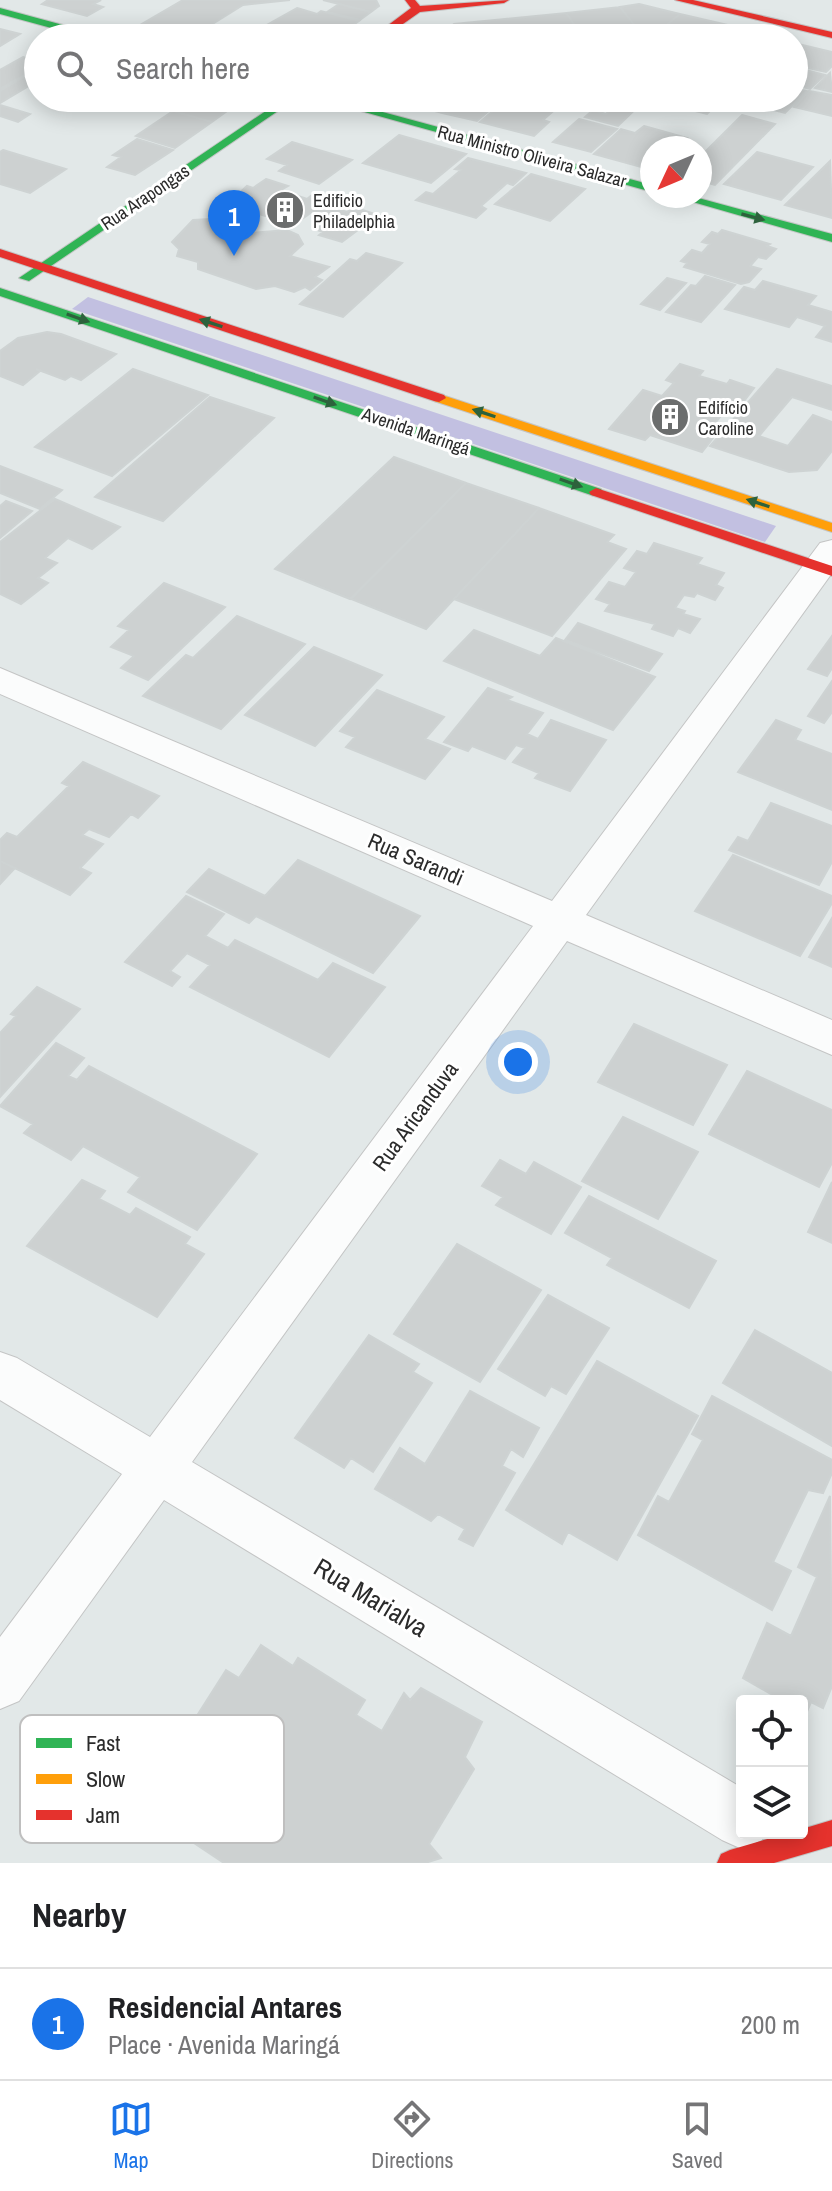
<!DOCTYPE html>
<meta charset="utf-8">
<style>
body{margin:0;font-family:"Archivo Narrow",sans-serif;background:#f6f6f6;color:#202124}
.controls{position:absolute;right:24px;bottom:24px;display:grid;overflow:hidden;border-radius:8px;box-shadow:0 4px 20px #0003}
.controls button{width:72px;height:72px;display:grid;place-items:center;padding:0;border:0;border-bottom:2px solid #e0e0e0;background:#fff;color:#202124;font:40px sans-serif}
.compass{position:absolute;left:640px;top:136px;width:72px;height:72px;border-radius:50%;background:#fff;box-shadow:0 4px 20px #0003;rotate:226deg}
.you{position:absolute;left:518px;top:1062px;width:28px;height:28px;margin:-20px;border:6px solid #fff;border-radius:50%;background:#1a73e8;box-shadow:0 0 0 12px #1a73e833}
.badge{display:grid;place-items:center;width:52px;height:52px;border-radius:50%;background:#1a73e8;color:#fff;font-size:26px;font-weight:700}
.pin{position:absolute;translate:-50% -66px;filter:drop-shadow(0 2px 4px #0008)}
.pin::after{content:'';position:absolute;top:42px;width:28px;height:24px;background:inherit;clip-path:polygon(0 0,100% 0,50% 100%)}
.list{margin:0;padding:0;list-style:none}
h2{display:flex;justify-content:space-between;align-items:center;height:104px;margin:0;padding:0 32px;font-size:34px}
h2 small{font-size:26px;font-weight:400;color:#757577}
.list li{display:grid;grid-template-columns:52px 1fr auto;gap:24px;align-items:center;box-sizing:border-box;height:112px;padding:0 32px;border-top:2px solid #e0e0e0}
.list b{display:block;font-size:30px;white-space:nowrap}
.list p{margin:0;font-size:26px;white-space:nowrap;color:#757577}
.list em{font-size:26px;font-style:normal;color:#757577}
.icon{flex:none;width:44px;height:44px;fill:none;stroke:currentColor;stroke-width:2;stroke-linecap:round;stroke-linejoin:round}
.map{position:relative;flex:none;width:832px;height:1863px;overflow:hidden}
.search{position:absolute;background:#fff;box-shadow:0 4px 20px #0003;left:24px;right:24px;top:24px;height:88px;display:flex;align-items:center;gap:20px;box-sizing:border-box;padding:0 28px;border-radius:44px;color:#757577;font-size:30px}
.sheet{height:216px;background:#fff}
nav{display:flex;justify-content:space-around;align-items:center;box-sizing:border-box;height:112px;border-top:2px solid #e0e0e0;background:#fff;font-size:22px;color:#757577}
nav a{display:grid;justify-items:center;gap:4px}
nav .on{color:#1a73e8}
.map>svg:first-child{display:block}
.green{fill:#c2c0e1}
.building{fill:#cdd1d1;stroke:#ced3d3;stroke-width:2}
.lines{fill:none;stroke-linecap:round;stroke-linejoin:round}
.street-casing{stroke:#c4c5c5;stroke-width:2}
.fast-casing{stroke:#c4c5c5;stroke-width:2}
.slow-casing{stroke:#c4c5c5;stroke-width:2}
.jam-casing{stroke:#c4c5c5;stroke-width:2}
.street{fill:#fbfcfc;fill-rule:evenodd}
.fast{fill:#30b455;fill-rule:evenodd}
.slow{fill:#ff9f0a;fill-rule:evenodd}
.jam{fill:#e5322d;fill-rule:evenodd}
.oneway{fill:#2d623c}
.labels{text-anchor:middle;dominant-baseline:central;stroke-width:6;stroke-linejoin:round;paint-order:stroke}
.far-street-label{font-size:18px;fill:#2b2b2b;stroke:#fff}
.far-poi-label{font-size:18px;fill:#2b2b2b;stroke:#fff;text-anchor:start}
.street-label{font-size:22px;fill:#2b2b2b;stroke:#fff}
.near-street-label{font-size:26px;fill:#2b2b2b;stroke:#fff}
.key{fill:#fff;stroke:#bfbfbf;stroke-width:2}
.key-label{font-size:22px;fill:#2b2b2b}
</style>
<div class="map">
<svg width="832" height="1863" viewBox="0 0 832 1863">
<rect width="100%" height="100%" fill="#e2e8e8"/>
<path class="green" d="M88,297L776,526L765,542L72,309Z"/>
<path class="building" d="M48,0H101L93,4L103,7L87,16L42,4Z
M183,0H290L243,5L190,38H171L135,28Z
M323,0H376L379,6L371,12Z
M339,4L371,12L360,20L327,12Z
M639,4L680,14L658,32L636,27L620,7Z
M620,7L638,30L603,34L607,38H584L566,13Z
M297,8L317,14L321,11L359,21L334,38L247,36Z
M566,13L584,38H462L443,33L454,24Z
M680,14L728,25L714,38H651Z
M730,27L776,38H717Z
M207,28L245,38H190Z
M0,29L20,34L0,46Z
M794,43L832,52V66L826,72L794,65Z
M23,57L38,62V67L0,89V70Z
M794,67L825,75L810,89L794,85Z
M830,73L832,92L815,88Z
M24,77L37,81L0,103V91Z
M794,88L807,91L785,113L732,99L794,98Z
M809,91L832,95V116L794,107Z
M167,98H245L212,122L173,111L185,103Z
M420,98H460L442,113L412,105Z
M460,98H504L477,121L442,113Z
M508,98H528L559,106L543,120L549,122L534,136L480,122Z
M542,98H603L589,110Z
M623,98H647L618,126L585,117L593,110L606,114Z
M652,98H712L721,100L707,114L650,100Z
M0,105L30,114L18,122L0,116Z
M173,111L212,122L175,148L136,136Z
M742,115L775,124L715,185L700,181V157Z
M579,119L617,129L591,152L553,142Z
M644,126L687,138L676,148H652V170L594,154L621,129L635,133Z
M399,135L466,154L431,183L363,163Z
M137,139L173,150L135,175L107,167L121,157L113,155Z
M292,142L352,160L319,184L279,171L287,165L267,159Z
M3,150L66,169L30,193L0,184V152Z
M757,152L813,167L781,200L724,184Z
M468,158L526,173L513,185L507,183L481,206L486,209L476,218L416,200L426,192L433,194L461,170L455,169Z
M830,161L832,218L785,205Z
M531,174L585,189L550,221L495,204Z
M266,179L288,186L281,190L307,199L313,194L331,200L325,205L347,212L354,207L378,215L342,242L319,235L323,232L314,229L324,222L316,219L321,215L312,212L298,222L269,213L265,216L256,213L251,217L223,208L247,186L253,188Z
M210,219L251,233L287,230L298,235L303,244L290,256L329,267L315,277L322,280L310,290L305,287L294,292L275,286L256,289L198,269V262L177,256L179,249L172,242L193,220Z
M722,230L770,244L767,246L776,249L766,259L758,257L750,266L761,269L749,282L741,284L684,267L687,263L681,261L692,250L702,253L710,244L702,242L712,232L718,234Z
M366,253L402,263L343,317L300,304L350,259L357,261Z
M705,276L735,285L701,322L666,312L691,285L696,286Z
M667,278L686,283L660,310L641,304Z
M763,281L816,296L808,305L832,312V342L816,337L825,326L797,317L789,327L725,309L744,287L755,290Z
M47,332L61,334L116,354L81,380L71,376L65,380L36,369L40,371L23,385L0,376V351L18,338Z
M680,364L703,371L699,376L727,384L730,380L754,388L741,405L732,402L705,436L713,438L702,452L650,435L645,440L609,429L643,390L662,396L674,383L666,380Z
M133,369L208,395L112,476L35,447Z
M777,369L832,386V410L792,397L759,436L788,446L813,415L832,422V451L817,470L789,472L710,446Z
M210,397L274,418L163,521L95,497Z
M394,457L466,483L350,599L275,569Z
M0,466L62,490L40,509L0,493Z
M466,483L539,508L426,629L351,599Z
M55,499L120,527L92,549L68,538L45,558L57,563L38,578L48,583L21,604L0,594V542Z
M6,501L32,511L0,538V506Z
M539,508L614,535L607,542L626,549L552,636L454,599Z
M654,543L702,558L697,564L724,573L716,585L723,588L715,600L697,593L694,597L684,595L675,608L685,611L683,614L700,619L690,633L678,628L673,636L652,629L655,624L605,611L610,604L596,599L609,582L625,587L636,572L624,568L637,551L647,554Z
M164,583L225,607L148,680L121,668L134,656L111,647L129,630L118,626Z
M237,616L305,644L221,729L143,696L186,655L193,658Z
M578,623L662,654L649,671L565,640Z
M474,630L540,656L556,638L655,677L613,730L444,661Z
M832,636V668L827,676L808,669Z
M314,647L382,675L315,746L245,715Z
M832,681V712L824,723L808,716Z
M488,688L512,697L507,700L543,713L527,734L538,739L551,720L606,740L570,791L535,778L539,773L513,762L525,748L516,745L505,759L472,746L468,751L444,742Z
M377,690L444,717L425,739L450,749L425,779L346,747L355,737L340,731Z
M776,720L801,730L795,740L832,754V810L738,772Z
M83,762L159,796L138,818L131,814L109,837L89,829L82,835L103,844L80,868L91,873L70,895L0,861V840L7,833L17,837L69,786L62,783Z
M771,803L832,826V862L819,885L729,850L738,837L748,841Z
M733,855L832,896V903L800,956L695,911Z
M298,860L420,916L373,973L256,916L249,923L187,892L209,869L265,896Z
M0,861L15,868L0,884Z
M186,896L224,914L205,936L228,948L235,940L318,980L333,963L385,987L329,1057L190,987L210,965L187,953L170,971L180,977L172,986L125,962Z
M832,918V967L809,957Z
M37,987L80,1009L0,1097V1033L16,1016L11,1014Z
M634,1024L727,1065L693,1125L598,1082Z
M56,1043L84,1058L68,1076L77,1080L89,1066L257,1154L197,1230L128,1192L140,1177L83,1146L71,1160L24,1133L33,1124L0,1106Z
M747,1071L832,1110V1163L819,1187L709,1134Z
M623,1117L698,1152L658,1219L582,1181Z
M500,1160L526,1174L534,1162L581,1187L551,1234L496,1205L503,1197L482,1186Z
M82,1180L105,1191L99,1199L130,1215L136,1208L190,1237L185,1244L204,1254L157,1317L27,1246Z
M832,1182V1243L808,1232Z
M589,1196L716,1261L689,1308L607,1265L612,1258L565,1233Z
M457,1244L541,1290L480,1382L394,1334Z
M548,1295L609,1328L566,1394L551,1386L545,1396L498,1369Z
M755,1330L832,1373V1446L723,1383Z
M369,1335L419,1364L413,1372L432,1383L373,1472L351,1458L344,1468L295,1438Z
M597,1361L698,1416L617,1560L568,1532L562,1544L506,1510Z
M470,1391L539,1428L523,1457L511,1449L502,1466L515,1473L473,1546L459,1539L465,1529L438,1514L431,1521L375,1489L400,1448L425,1464Z
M712,1396L832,1460V1473L823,1493L808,1490L773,1562L791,1571L772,1610L638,1535L658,1496L669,1502L703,1440L692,1434Z
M830,1496L832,1686L823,1708L811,1702L806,1714L802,1711V1701H783L743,1678L767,1623L791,1636L817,1577L798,1567Z
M261,1645L293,1666L298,1658L365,1700L356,1715L382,1731L404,1693L410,1700L421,1688L482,1722L465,1757L474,1769L429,1844L441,1858L425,1863H224L164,1823L196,1771L172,1755L226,1670L239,1678Z"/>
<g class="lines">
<defs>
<path id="street" d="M832,540V573L586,915L832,1020V1055L567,941L192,1462L742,1788V1833H765L762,1840L742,1849L722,1840L164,1500L19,1701L0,1709V1637L122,1474L0,1400V1352L17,1358L150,1437L533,926L0,694V668L552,901L820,543Z"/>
<path id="fast" d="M0,8L104,36L105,38H88L0,14Z
M285,98H297L29,281L19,278Z
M314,98H331L652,185V192Z
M672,196H691L832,234V242Z
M0,288L601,489L603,492L596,496L591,495L0,296Z"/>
<path id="slow" d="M439,394L832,523V532L434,401V395Z"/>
<path id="jam" d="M405,0H415L420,6L509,0L504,3L420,12L383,38H371L411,8Z
M675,0H693L832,32V38Z
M0,249L444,395L446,398L439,402L434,401L0,257Z
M596,488L832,566V576L591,495L589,492Z
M832,1820V1846L774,1863H717L721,1854L730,1850L788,1833H802V1829Z"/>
</defs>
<use href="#street" class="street-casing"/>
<use href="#fast" class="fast-casing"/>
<use href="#slow" class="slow-casing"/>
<use href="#jam" class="jam-casing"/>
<use href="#street" class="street"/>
<use href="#fast" class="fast"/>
<use href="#slow" class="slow"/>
<use href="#jam" class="jam"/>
</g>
<defs><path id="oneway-solid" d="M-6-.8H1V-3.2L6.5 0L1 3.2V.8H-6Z" transform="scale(2)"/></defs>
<g class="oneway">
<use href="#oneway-solid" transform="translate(753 217) rotate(15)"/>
<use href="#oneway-solid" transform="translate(78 318) rotate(19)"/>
<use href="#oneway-solid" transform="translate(211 323) rotate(-162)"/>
<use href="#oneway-solid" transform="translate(325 401) rotate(19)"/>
<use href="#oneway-solid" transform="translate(484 413) rotate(-162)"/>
<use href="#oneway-solid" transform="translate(571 483) rotate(19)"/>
<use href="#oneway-solid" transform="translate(758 503) rotate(-162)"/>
</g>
<defs>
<symbol id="building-disc" viewBox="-11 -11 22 22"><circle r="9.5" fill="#6b6d6d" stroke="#fff"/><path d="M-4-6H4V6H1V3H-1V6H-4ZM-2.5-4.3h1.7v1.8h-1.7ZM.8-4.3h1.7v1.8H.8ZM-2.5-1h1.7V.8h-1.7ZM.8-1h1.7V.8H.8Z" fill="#fff"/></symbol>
</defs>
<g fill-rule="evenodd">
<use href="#building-disc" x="263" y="188" width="44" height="44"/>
<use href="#building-disc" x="648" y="395" width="44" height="44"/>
</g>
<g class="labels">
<g class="far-street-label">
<text transform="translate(532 156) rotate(15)">Rua Ministro Oliveira Salazar</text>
<text transform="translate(145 197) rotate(-34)">Rua Arapongas</text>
<text transform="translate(416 431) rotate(19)">Avenida Maringá</text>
</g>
<g class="far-poi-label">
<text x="313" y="200">Edificio<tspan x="313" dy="21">Philadelphia</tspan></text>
<text x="698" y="407">Edifício<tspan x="698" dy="21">Caroline</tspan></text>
</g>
<g class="street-label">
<text transform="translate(416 859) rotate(23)">Rua Sarandi</text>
<text transform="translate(415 1116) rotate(-54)">Rua Aricanduva</text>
</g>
<g class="near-street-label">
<text transform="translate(371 1597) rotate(31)">Rua Marialva</text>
</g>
</g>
<rect x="20" y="1715" width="264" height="128" rx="12" class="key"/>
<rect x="36" y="1738" width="36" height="10" fill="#30b455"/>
<rect x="36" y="1774" width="36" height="10" fill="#ff9f0a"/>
<rect x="36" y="1810" width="36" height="10" fill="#e5322d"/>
<g class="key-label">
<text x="86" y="1751">Fast</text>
<text x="86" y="1787">Slow</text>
<text x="86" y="1823">Jam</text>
</g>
</svg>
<div class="controls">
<button><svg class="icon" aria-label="locate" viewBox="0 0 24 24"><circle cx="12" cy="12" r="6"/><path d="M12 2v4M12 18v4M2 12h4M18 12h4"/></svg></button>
<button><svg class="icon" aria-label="layers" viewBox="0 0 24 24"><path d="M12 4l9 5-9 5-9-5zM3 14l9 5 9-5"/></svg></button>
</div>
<svg class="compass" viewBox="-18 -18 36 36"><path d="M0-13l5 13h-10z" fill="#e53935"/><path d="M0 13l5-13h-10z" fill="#757577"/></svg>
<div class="you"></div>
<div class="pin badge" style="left:234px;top:256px">1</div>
<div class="search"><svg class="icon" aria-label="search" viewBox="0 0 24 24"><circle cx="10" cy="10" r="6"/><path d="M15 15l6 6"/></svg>Search here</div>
</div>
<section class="sheet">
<h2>Nearby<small></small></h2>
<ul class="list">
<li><span class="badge">1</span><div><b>Residencial Antares</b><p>Place · Avenida Maringá</p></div><em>200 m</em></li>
</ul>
</section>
<nav>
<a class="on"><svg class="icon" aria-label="map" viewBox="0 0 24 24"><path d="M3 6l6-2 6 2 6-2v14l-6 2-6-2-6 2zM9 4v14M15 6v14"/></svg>Map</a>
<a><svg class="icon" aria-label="directions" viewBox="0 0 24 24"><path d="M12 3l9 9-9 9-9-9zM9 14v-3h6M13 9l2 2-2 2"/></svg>Directions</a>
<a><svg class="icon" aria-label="saved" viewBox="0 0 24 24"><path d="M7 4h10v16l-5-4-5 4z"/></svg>Saved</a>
</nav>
